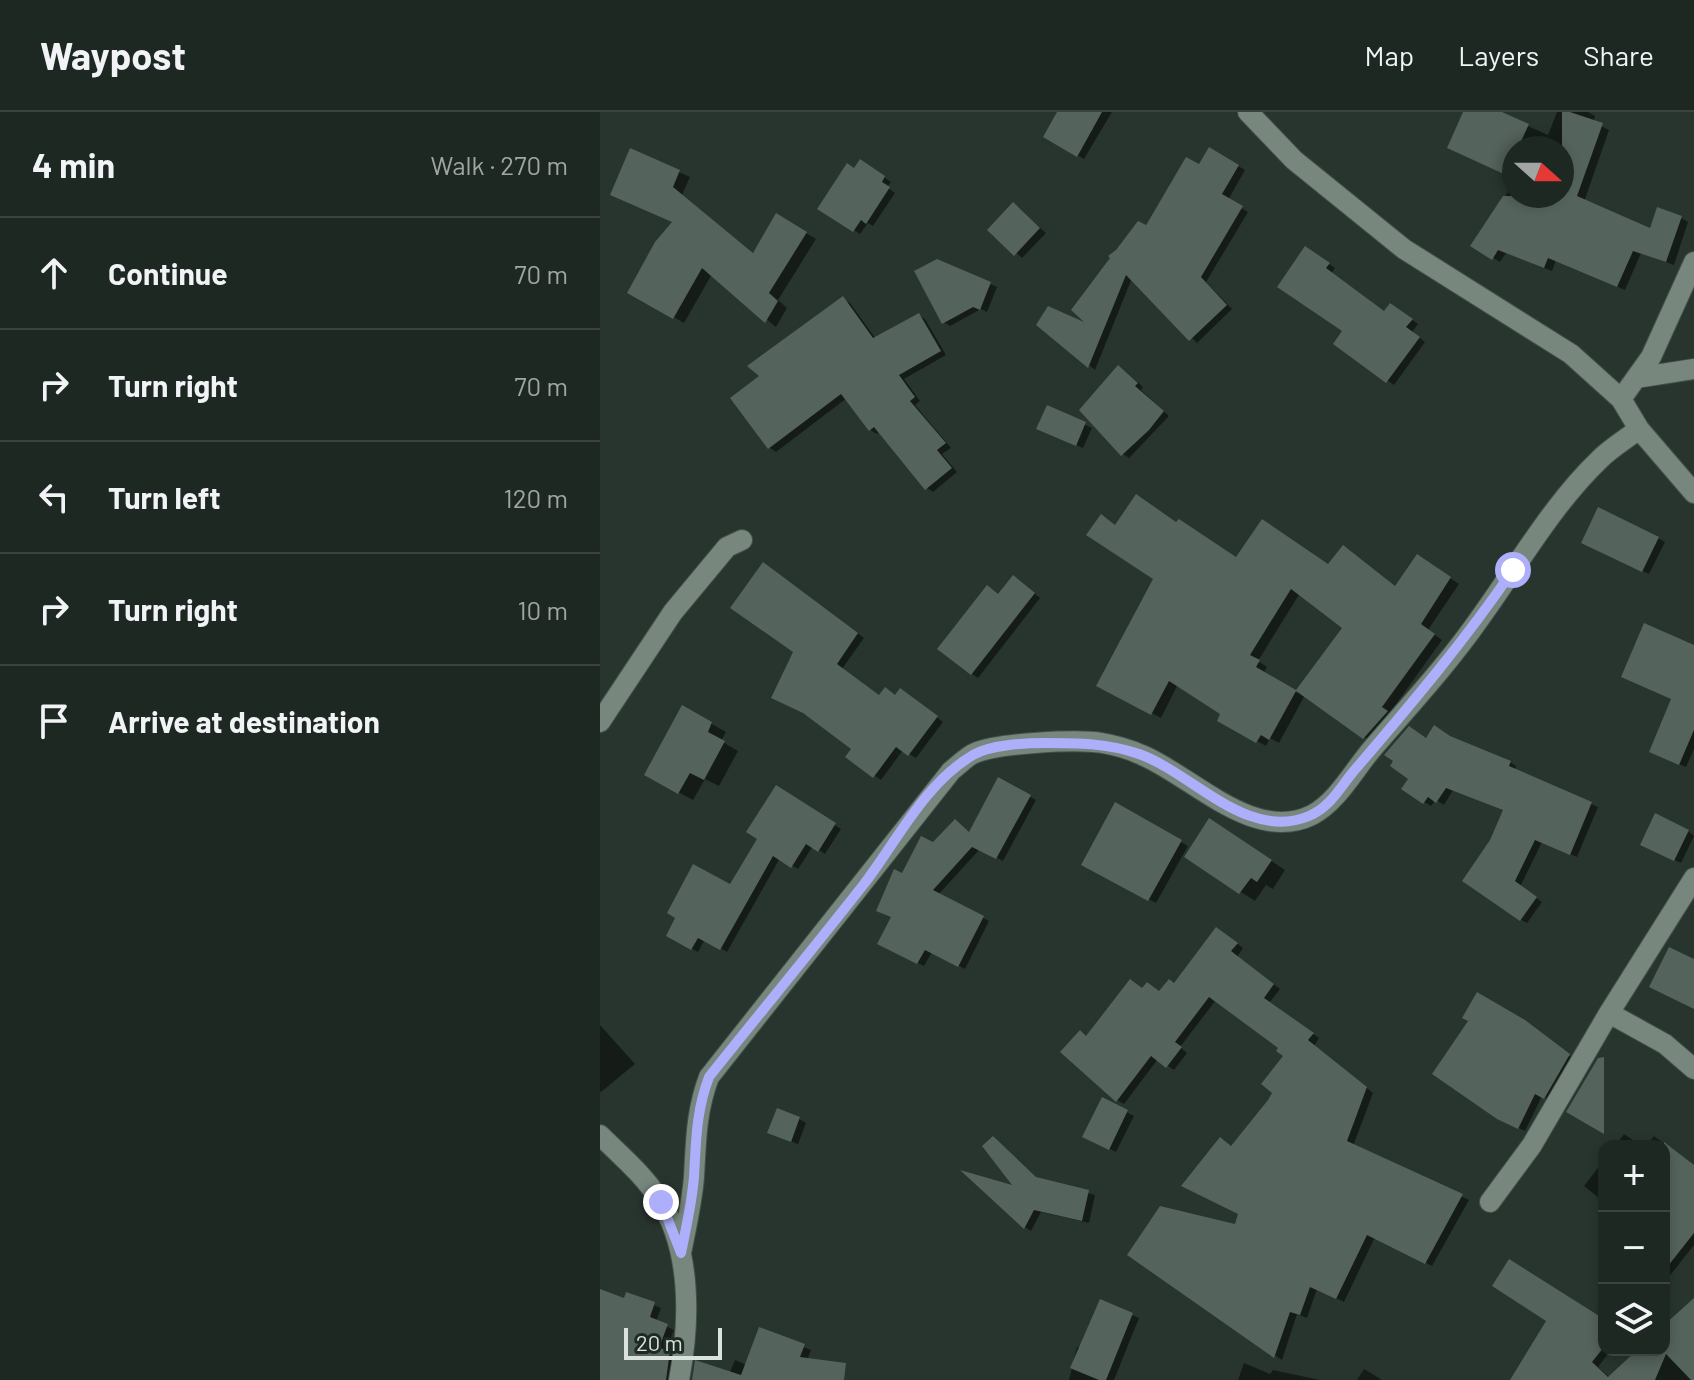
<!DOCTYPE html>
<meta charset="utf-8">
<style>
body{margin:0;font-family:Barlow,sans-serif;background:#2b342f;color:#f1f3f6}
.controls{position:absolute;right:24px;bottom:24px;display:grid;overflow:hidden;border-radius:16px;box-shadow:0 4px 12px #0003}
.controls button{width:72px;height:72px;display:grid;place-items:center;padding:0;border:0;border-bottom:2px solid #3c4440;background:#1e2822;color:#f1f3f6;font:40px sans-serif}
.compass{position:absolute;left:902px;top:24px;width:72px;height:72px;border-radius:50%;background:#1e2822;box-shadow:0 4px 12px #0003;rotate:111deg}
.scale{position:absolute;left:24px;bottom:20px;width:98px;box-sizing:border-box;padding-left:8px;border:4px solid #dae2dd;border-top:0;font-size:22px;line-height:28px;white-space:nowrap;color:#dae2dd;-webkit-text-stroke:6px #1e2b24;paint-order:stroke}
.stop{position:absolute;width:24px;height:24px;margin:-18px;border:6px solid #adaffb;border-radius:50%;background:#fff}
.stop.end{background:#adaffb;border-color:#fff;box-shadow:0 2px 8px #0008}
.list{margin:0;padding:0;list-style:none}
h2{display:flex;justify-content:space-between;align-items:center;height:104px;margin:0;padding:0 32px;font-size:34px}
h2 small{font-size:26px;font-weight:400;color:#a1a6a5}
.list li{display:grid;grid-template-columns:52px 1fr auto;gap:24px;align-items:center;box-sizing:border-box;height:112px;padding:0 32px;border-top:2px solid #3c4440}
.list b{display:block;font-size:30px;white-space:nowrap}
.list em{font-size:26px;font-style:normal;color:#a1a6a5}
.icon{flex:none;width:44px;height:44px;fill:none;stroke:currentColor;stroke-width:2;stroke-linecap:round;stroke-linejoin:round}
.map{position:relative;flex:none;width:1094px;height:1268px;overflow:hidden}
header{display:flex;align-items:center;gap:48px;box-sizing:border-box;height:112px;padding:0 40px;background:#1e2822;border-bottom:2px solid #3c4440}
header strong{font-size:38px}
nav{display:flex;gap:44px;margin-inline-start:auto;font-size:28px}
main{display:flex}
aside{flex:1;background:#1e2822}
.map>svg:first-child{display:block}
.shadow{fill:#0007;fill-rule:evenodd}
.building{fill:#54635b;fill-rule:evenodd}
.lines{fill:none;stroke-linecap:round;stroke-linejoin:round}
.minor-casing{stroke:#45504a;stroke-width:22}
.minor{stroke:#77877e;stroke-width:20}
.route{stroke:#adaffb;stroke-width:10}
</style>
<header>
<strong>Waypost</strong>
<nav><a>Map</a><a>Layers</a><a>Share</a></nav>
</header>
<main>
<aside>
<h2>4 min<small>Walk · 270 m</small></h2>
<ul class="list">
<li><svg class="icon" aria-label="ahead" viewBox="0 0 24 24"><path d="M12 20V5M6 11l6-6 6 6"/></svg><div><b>Continue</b></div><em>70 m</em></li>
<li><svg class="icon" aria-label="right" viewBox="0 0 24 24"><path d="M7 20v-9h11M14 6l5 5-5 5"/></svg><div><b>Turn right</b></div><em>70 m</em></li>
<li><svg class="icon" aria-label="left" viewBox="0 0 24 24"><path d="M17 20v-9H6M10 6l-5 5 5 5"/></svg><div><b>Turn left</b></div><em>120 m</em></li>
<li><svg class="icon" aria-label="right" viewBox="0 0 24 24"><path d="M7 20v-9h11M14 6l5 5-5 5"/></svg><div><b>Turn right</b></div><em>10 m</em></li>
<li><svg class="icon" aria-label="arrive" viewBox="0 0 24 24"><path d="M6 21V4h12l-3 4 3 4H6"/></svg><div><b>Arrive at destination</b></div></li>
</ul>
</aside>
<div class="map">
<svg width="1094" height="1268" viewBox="0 0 1094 1268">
<rect width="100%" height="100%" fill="#28352e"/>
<path class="shadow" d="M459,0H512L484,47L445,25Z
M865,0H897L948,23L957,0H988L995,4L993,10L1009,18L984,90L1051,119L1081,106L1088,110L1074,153L1041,141L1025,178L956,148L952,159L906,141L900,150L873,133L914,71V84H962V36H914V66L857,40Z
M610,38L645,58L628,88L648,100L606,170L632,197L597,231L532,166L495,258L439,213L492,216L539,111L547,116L600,55Z
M31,39L90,65L82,83L154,142L177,104L216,127L178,188L187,196L176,215L112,162L84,211L30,180L74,110Z
M267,53L291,70L287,75L295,81L273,114L268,111L260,122L220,96L255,58Z
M413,92L446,121L422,146L390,118Z
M712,140L735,156L731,162L785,201L797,197L818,212L812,220L825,230L794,273L736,231L745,219Z
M390,172L397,175L387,200L381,197L350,214L344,210Z
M243,187L250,191L276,227L319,203L325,207L346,243L304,267L320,289L315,293L351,336L342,342L357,360L333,380L327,376L280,319L277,322L270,318L247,286L176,340L170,336L133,287L163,264Z
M525,259L543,275L541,278L569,304L529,346L523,342Z
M448,296L492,316L483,336L445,320Z
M577,412L637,447L729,454L797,476L826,450L859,472L828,518L842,528L789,602L795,606L773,631L705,583L679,631L670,626L666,634L619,608L623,601L578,572L561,606L499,573L555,467L516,415ZM700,481L744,516L697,581L663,562L667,555L658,549Z
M1058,426L1065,430L1049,462L990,434Z
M170,457L264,526L242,557L280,585L307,582L343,610L316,646L303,638L281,668L248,645L253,637L195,539Z
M420,470L440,486L378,566L372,562L399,484Z
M1094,535V637L1086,655L1058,643Z
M83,596L126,620L121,629L138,639L119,674L105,667L93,688L46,663Z
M827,628H852L910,650L916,654L915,659L998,695L977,745L942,730L920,775L942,790L927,811L921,808L892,729L905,698L853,678L844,693L836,688L831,694L804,677Z
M399,668L436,688L403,749L380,737L338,783L389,809L365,857L332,840L324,854L280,832L293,806L303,763L356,710L370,721Z
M176,676L241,717L225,742L213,734L198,757L180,746L127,840L105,827L98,840L68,824L130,775L160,726Z
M516,692L588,734L556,791L484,752Z
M624,717L685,758L673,777L666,773L655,789L587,745Z
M1088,719L1094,724L1081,751L1049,736Z
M623,821L643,836L637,845L680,877L669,891L719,926L714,934L773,981L753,1034L869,1088L832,1154L775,1125L744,1190L717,1177L707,1206L697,1202L682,1248L529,1142L636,1114L641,1102L632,1036L674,981L686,943L681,936L616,888L580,935L587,941L574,958L558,947L524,992L517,988L487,925L544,878L560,881L575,873Z
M884,886L975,948L951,989L942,984L925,1019L906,1010Z
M0,913L35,952L1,980L0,979Z
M503,988L534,1004L516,1040L485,1024Z
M199,1007L206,1011L198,1032L176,1024Z
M1024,1022L1030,1026L1041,1034H1015Z
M1054,1024L1094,1054V1133L1064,1171V1034H1046Z
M393,1026L439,1068L495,1083L489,1111L441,1100L431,1119L425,1115L368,1063L417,1076Z
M1004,1048V1090L984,1074Z
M0,1179L25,1188L27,1182L61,1196L56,1210L74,1218L65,1240L76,1245L74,1268H0Z
M1094,1188V1268H912L1001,1207L1004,1202V1238H1011L998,1255L1010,1266L1040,1238H1064V1216Z
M532,1203L539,1206L514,1268H469L477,1235L480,1236L487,1217Z
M160,1217L211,1238L207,1248L231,1268H93L129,1262L135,1248L147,1253Z
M644,1251L670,1262L673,1258L720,1268H638Z
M764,1257L771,1261L782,1268H757Z"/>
<path class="building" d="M457,0H502L477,45L443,25Z
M863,0H902L929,12L918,36H914V46L906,63L847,36Z
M962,0H970L1003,11L977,84L1050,116L1057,95L1082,104L1066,150L1033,139L1017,175L948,146L944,156L898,138L892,148L870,134L903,84H962Z
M609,35L639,53L622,82L643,94L601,165L627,193L589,229L526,163L488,256L436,213L448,194L484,210L471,198L510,146L508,144L516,138L538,109L546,113L545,115L586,45L599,52Z
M30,36L80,58L73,75L153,141L176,101L207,120L169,181L178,189L165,211L102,156L73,207L27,181L55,130L72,110L10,83Z
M260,47L285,64L282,70L290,75L266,112L261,108L253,120L217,97L247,51L254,56Z
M413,90L440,116L414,144L387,118Z
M705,134L730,151L726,156L784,199L790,191L813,207L806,215L820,225L786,271L733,232L742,219L677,175Z
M337,147L391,170L380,198L373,195L342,212L314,159Z
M243,184L273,226L319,201L341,239L299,263L315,285L310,289L346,331L337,338L352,356L325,378L274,315L269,319L241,282L168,337L130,286L159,264L147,254Z
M518,253L538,271L535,274L564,299L549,318L521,344L479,298Z
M447,293L486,310L476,334L436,317Z
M536,382L576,410L579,407L636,445L662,407L728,452L743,433L795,474L817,442L851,465L821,512L835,522L782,595L788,599L763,627L696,579L669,628L661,623L656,631L617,609L620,602L569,569L551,603L496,574L553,467L486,423L501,402L515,413ZM691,477L742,516L696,578L656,555L660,548L650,543Z
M998,395L1059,425L1042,460L981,431Z
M163,450L258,521L237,552L279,583L285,575L295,583L300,576L338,604L308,644L296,635L273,666L245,645L251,637L203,601L171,586L193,540L130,496Z
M413,463L435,481L371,563L337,537L387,473L398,482Z
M1044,511L1094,533V618L1079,653L1049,640L1071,587L1021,565Z
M82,593L112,610L108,620L125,629L104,668L90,661L78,682L44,663Z
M834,613L850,624L911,649L909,654L992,690L970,743L935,728L915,769L937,785L920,809L862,769L890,728L903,698L846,676L836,691L828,685L823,692L801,677L808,667L790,654L793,649L784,643L809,614L826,626Z
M398,665L431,683L396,747L372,735L333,778L384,804L358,855L325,838L317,852L277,832L291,805L276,799L294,757L302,761L321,724L333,730L355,707L369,720Z
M176,673L236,711L218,740L206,732L191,756L173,744L120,838L98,826L91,838L66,824L75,806L67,801L93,752L130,772L157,727L146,720Z
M515,690L582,728L548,789L481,753Z
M1055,701L1089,718L1074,749L1040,733Z
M609,706L672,748L657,770L651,766L639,782L584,745Z
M616,815L638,831L631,839L674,872L664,886L714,921L708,928L767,975L747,1029L863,1082L825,1152L767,1123L736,1187L710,1175L700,1203L690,1200L674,1246L527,1143L560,1094L635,1112L638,1102L581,1074L620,1025L631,1034L668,988L672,981L661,972L683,944L676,939L678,936L609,885L575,930L582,935L566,956L551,944L516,990L460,940L480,918L486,924L530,867L542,876L547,870L559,879L569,867L574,871Z
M1069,835L1094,847V897L1049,875Z
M877,880L925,908L970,942L944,987L935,982L918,1017L897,1007L832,962L868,909L862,906Z
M1004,945V1022L966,1000L998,946Z
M502,985L528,998L509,1038L482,1025Z
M177,996L200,1005L191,1030L167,1021Z
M393,1024L436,1065L489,1078L482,1109L434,1098L424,1117L360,1058L412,1073L382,1034Z
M1064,1030L1094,1053V1121L1064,1159Z
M909,1147L1004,1207V1235L992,1250L1008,1265L1037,1238H1064V1213L1094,1186V1268H1091L1066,1242L1055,1268H910L946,1209L892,1174Z
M0,1177L24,1186L26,1180L55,1190L50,1205L68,1212L59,1236L70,1239L66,1268H0Z
M500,1187L533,1201L506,1268H499L470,1256Z
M159,1215L205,1232L200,1245L246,1251L244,1268H92L95,1248L141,1263Z"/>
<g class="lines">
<defs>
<path id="minor" d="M648,0L694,48L804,137L971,242L1021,287L1039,317L1094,381
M1036,266L1094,257
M1021,287L1051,245L1094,150
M0,610L73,500L127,435L142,428
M1009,901L1065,932L1094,957
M0,1023C20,1043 43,1062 59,1087C92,1138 90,1211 79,1268
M890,1090L932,1033L1009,901L1094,766
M81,1141C86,1116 92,1090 94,1065C96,1030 96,999 109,965L351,659C359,653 367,644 375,641C398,631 477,627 502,631C514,633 531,638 542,643C592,664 654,732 712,703C737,690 754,658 772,637C809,594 848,552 880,506C919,452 952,393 1000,347C1011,336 1026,327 1039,317"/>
</defs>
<use href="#minor" class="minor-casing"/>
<use href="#minor" class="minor"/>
</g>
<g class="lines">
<path class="route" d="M61,1090L81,1141C86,1116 92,1090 94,1065C96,1030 96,999 109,965C160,901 213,837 264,772C297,729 325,671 373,643C389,633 425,631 444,631C478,631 507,631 539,642C593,661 647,730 709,704C733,694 742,671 759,653C813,590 866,527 913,458"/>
</g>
</svg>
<div class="controls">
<button>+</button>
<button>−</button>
<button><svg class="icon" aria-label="layers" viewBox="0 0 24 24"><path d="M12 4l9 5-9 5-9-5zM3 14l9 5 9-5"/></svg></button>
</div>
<svg class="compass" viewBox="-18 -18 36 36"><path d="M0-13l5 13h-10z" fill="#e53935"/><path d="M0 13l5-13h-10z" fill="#a1a6a5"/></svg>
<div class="scale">20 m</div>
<div class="stop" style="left:913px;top:458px"></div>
<div class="stop end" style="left:61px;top:1090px"></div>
</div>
</main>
